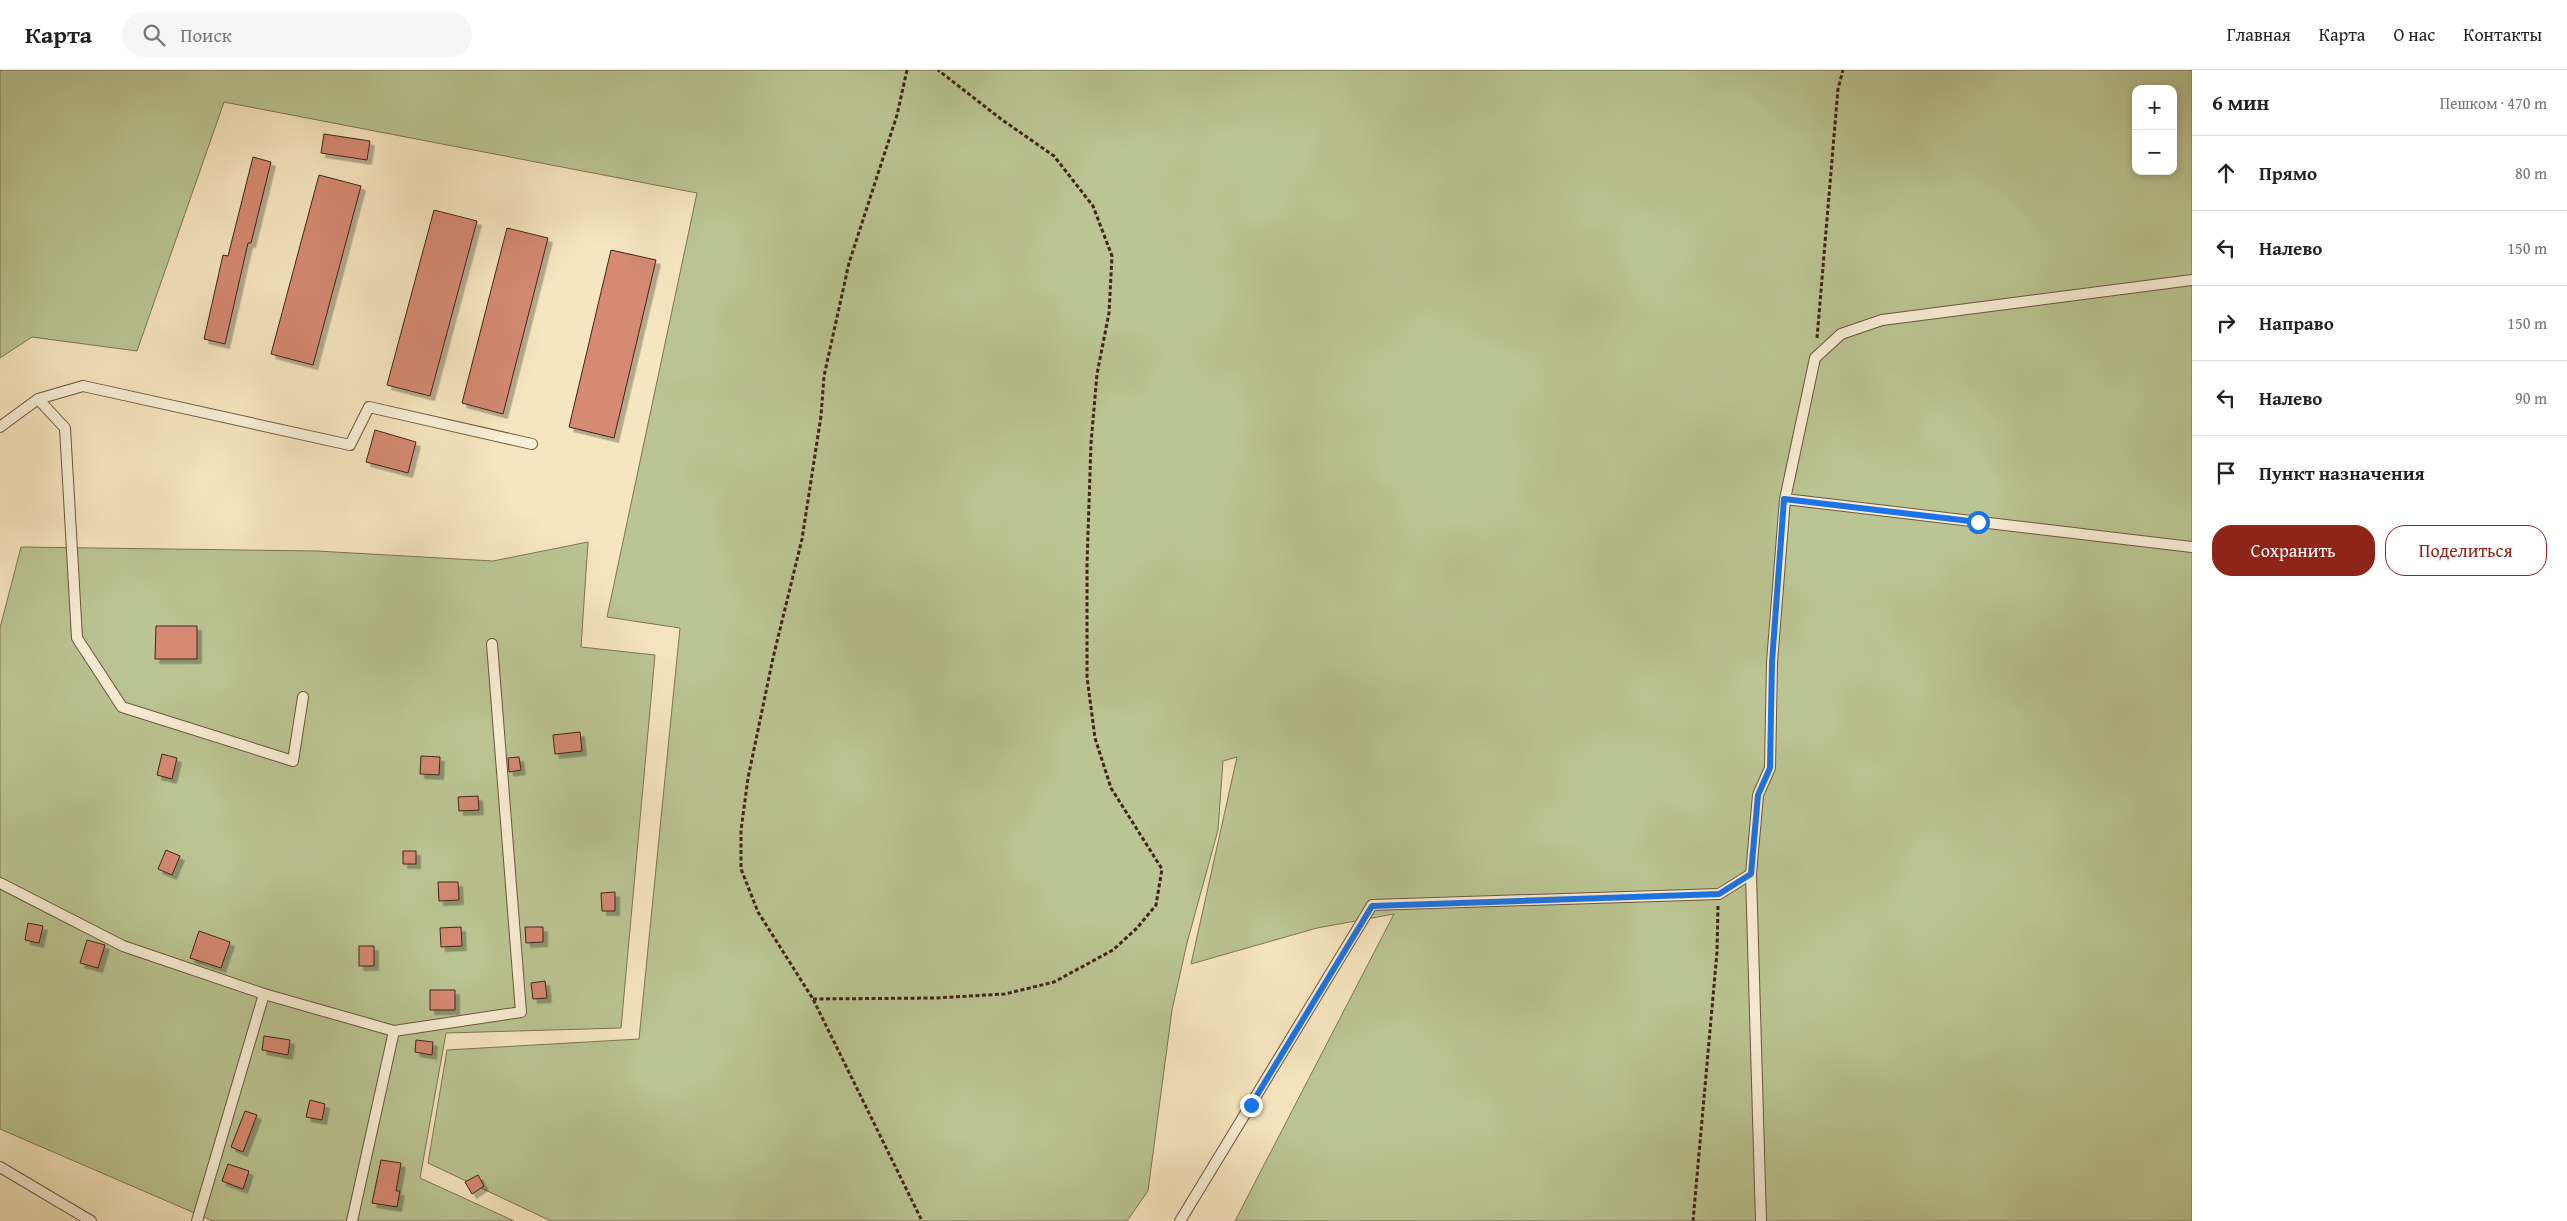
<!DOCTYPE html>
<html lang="ru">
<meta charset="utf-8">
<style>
body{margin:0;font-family:"Gentium Book Plus",serif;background:#f6f6f6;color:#222}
.controls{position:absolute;right:15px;top:15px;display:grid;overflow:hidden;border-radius:10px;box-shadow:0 2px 8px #0003}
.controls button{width:45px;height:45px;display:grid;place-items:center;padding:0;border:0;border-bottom:1px solid #e0e0e0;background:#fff;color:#222;font:25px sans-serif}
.stop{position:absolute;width:15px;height:15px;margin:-11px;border:4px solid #1a73e8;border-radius:50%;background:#fff}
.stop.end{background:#1a73e8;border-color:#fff;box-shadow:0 1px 5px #0008}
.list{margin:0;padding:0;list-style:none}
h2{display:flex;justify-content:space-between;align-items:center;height:65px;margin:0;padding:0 20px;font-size:21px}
h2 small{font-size:16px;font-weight:400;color:#767676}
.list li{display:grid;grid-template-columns:32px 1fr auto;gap:15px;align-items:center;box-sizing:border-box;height:75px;padding:0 20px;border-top:1px solid #e0e0e0}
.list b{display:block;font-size:19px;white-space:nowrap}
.list em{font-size:16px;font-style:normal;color:#767676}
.actions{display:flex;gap:10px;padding:15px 20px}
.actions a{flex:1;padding:11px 0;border:1px solid #8f2418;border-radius:20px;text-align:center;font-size:18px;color:#8f2418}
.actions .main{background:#8f2418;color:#fff}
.icon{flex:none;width:28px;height:28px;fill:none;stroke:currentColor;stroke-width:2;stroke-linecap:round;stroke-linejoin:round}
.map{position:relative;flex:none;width:2192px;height:1151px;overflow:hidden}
header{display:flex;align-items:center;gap:30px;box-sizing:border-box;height:70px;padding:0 25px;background:#fff;border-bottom:1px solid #e0e0e0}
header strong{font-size:24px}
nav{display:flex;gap:28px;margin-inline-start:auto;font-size:18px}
.search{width:350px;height:45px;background:#f6f6f6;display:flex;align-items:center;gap:12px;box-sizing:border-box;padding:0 18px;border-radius:28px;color:#767676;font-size:19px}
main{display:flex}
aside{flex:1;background:#fff}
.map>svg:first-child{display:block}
.green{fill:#bbc593;stroke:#7e7454;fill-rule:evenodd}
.building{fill:#d68973;stroke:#402416;filter:url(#shadow)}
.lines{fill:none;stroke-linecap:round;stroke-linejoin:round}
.service-casing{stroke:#6e5440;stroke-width:12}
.path{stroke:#402416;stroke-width:3;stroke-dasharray:4 2.5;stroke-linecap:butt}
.service{stroke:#f9efd6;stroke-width:10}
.route{stroke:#1a73e8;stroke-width:6}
</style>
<header>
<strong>Карта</strong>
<div class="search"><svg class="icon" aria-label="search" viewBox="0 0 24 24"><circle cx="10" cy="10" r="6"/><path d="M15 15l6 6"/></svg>Поиск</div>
<nav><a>Главная</a><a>Карта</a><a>О нас</a><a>Контакты</a></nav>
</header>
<main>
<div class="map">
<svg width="2192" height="1151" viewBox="0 0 2192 1151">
<defs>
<filter id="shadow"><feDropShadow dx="4.5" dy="4.5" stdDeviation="0" flood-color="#0004"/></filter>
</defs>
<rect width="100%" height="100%" fill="#f6e6c0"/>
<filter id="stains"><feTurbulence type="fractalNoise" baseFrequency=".004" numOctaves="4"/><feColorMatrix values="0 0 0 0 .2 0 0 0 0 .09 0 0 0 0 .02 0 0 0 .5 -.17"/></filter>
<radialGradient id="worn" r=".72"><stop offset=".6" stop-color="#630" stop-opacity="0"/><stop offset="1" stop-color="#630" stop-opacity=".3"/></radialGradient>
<path class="green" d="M0,0H2192V1151H1235L1394,844L1317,858L1191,894L1237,687L1223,691L1218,760L1187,873L1172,940L1148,1121L1127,1151H551L428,1093L447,980L639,969L680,558L607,547L697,123L224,32L137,281L32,267L0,288ZM2136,19H2173V101H2136Z
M588,472L581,577L655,585L621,958L446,963L420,1108L514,1151H213L0,1059V558L21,477L317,481L493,491Z"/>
<path class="building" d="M324,64L370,71L367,90L321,83Z
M253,87L271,92L251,173H248L225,274L204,269L223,185L228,186Z
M319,105L361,116L313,295L271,284Z
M434,140L477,151L430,326L387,315Z
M507,158L548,168L503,344L462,333Z
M611,180L656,190L614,368L569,357Z
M375,360L416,372L408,403L366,392Z
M156,556H197V589H155Z
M580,662L582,681L555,684L553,665Z
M162,684L177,688L172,709L157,705Z
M421,686L440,687L439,705L420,704Z
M519,687L521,700L509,702L508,688Z
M478,726L479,740L459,741L458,727Z
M166,780L180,786L172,805L158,799Z
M403,781H416V794H403Z
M438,812H458L459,830L439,831Z
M615,822V841H602L601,823Z
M28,853L43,856L39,873L25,870Z
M461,857L462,876L441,877L440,858Z
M525,857H543V872L526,873Z
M199,861L230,872L221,898L190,888Z
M87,870L105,875L98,898L80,893Z
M359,876H374V896H359Z
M545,911L547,928L533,929L531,913Z
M430,920H455V940H430Z
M264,966L290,970L288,985L262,980Z
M416,970L433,972L432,985L415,982Z
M310,1030L325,1034L322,1050L306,1047Z
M245,1041L257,1045L243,1082L231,1077Z
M381,1090L401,1093L396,1121H400L397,1137L372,1133Z
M228,1094L249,1101L243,1119L222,1111Z
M478,1105L484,1116L472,1124L465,1112Z"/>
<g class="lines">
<defs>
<path id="service" d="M38,329L65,358L77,568L122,637L293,691L303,627
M0,357L38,329L83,316L350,375L369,337L532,374
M1785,429L2192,477
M1751,804L1761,1151
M0,813L123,876L264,924
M0,1097L91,1151
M197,1151L264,924L394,961
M352,1151L394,961L521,942L492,574
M1180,1151L1372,835L1719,824L1751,804L1758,725L1770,698L1772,592L1785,429L1815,288L1841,264L1882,250L2192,210"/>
</defs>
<use href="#service" class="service-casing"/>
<path class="path" d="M907,0L897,45L849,193L824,306L821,346L802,469L773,588L748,708L741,760V799L758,842L813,929L922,1151
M1817,268L1838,19L1843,0
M813,929L935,928L1005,924L1054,912L1113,880L1137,858L1156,835L1162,799L1111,718L1095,668L1087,607V494L1091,373L1097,304L1109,243L1112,186L1093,136L1054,86L1001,49L938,0
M1693,1151L1717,882L1718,835"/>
<use href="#service" class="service"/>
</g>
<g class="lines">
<path class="route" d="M1251,1035L1372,836L1719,824L1751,804L1758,725L1770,698L1772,592L1784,429L1978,452"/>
</g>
<rect width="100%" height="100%" filter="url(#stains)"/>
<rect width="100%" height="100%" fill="url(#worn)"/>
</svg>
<div class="controls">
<button>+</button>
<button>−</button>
</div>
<div class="stop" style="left:1978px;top:452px"></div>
<div class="stop end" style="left:1251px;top:1035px"></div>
</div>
<aside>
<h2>6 мин<small>Пешком · 470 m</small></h2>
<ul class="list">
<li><svg class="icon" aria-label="ahead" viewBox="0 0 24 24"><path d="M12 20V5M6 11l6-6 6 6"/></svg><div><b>Прямо</b></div><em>80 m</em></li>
<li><svg class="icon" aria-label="left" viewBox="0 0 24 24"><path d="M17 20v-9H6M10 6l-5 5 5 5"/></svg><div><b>Налево</b></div><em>150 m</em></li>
<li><svg class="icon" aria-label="right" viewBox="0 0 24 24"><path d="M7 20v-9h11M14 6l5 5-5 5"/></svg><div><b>Направо</b></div><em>150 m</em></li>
<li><svg class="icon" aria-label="left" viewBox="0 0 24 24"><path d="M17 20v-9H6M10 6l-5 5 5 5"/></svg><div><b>Налево</b></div><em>90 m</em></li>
<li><svg class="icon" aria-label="arrive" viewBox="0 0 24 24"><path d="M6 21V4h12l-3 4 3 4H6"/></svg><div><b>Пункт назначения</b></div></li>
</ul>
<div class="actions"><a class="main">Сохранить</a><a>Поделиться</a></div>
</aside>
</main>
